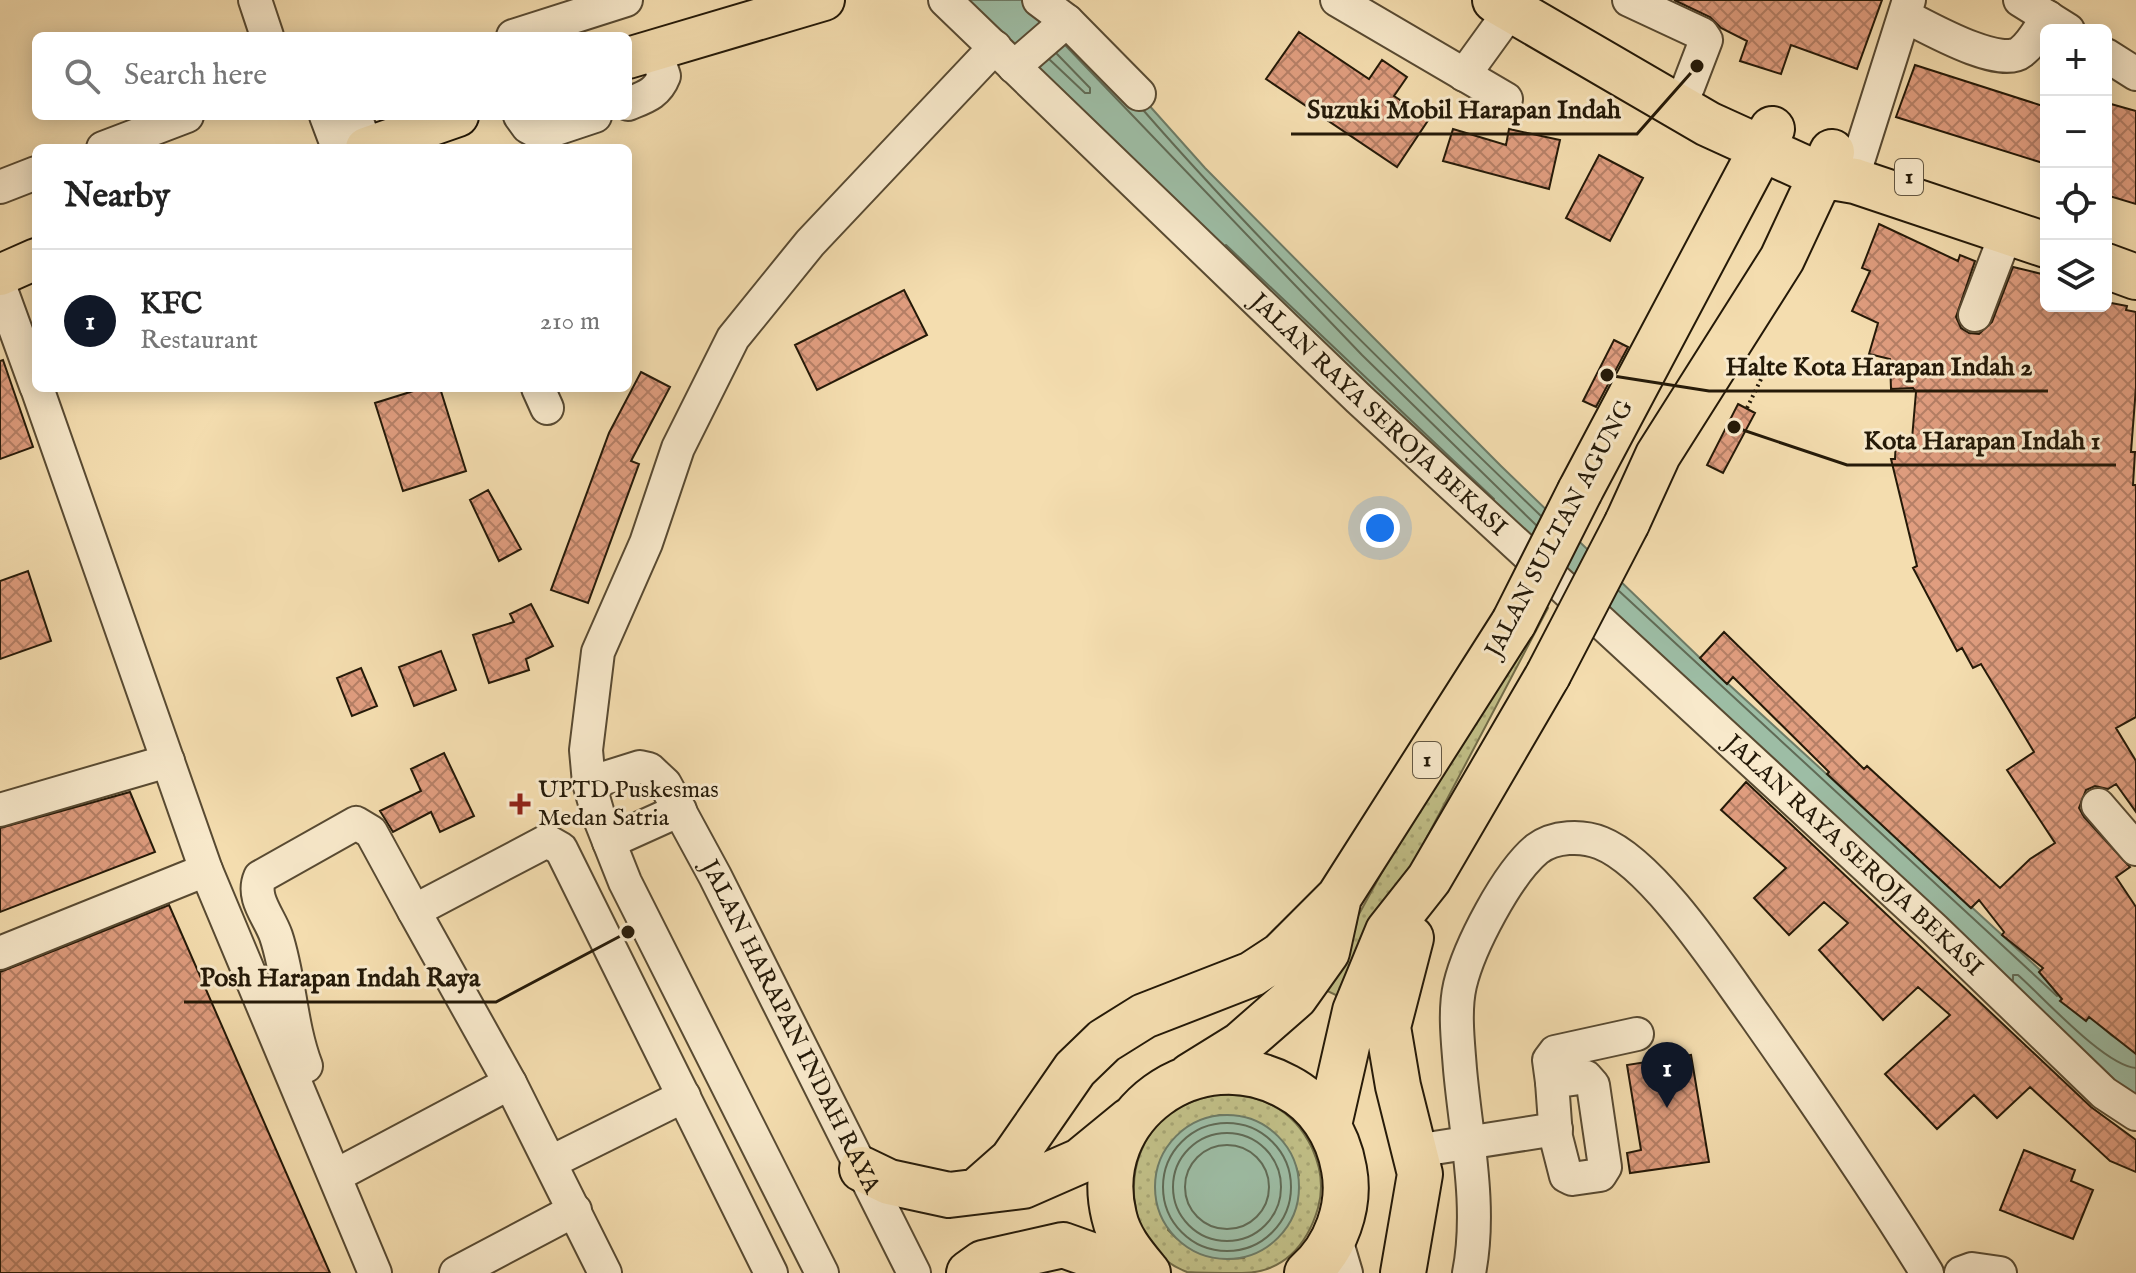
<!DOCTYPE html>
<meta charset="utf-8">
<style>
body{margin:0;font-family:"IM FELL English",serif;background:#f2f2f2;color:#222}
.controls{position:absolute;right:24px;top:24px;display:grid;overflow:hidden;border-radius:12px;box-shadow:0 4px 20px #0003}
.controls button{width:72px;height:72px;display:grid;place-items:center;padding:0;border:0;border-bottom:2px solid #e0e0e0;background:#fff;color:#222;font:40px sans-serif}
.you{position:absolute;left:1380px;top:528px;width:28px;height:28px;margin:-20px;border:6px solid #fff;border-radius:50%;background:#1a73e8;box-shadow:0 0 0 12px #1a73e833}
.badge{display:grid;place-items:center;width:52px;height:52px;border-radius:50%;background:#111827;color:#fff;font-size:26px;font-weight:700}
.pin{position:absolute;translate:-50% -66px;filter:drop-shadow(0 2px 4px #0008)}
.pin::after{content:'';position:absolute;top:42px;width:28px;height:24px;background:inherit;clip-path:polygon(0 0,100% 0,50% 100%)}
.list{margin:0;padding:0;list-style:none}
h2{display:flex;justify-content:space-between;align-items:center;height:104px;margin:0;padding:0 32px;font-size:34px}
h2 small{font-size:26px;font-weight:400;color:#767676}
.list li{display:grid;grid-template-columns:52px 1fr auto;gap:24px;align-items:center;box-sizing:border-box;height:144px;padding:0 32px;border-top:2px solid #e0e0e0}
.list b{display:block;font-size:30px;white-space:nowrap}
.list p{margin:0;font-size:26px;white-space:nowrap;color:#767676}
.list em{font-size:26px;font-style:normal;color:#767676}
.icon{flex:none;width:44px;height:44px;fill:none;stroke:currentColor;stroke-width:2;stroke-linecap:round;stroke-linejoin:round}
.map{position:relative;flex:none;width:2136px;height:1273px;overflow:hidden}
.search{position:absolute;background:#fff;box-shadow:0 4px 20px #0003;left:32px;top:32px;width:600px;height:88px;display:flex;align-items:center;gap:20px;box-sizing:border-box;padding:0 28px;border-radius:12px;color:#767676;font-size:30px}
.panel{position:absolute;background:#fff;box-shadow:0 4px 20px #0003;left:32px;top:144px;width:600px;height:248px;border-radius:12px}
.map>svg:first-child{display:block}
.grass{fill:url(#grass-dots);stroke:#726c48;stroke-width:2;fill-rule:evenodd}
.water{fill:#9dbda5;stroke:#6d7b66;stroke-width:2}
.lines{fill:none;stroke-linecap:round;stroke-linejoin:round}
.shore{stroke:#606b56;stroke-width:2}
.building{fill:url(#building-cross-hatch);stroke:#241908;stroke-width:2}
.minor-casing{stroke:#584a32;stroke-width:36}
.major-casing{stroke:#241908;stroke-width:44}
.highway-casing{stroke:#241908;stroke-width:48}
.path{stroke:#241908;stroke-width:4;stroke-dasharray:2 4;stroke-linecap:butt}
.minor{stroke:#f8e9cb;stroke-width:32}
.major{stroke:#f4ddaf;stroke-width:40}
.highway{stroke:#f4ddaf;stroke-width:44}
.highway-bridge-casing{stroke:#241908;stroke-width:48;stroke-linecap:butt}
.highway-bridge{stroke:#f4ddaf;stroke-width:44}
.poi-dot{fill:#8f2418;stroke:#f8e9cb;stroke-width:3}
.labels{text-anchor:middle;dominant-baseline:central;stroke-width:6;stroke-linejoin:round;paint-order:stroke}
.shield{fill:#f8e9cb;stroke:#645742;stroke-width:2}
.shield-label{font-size:22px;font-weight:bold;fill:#241908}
.street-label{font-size:24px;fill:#241908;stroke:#f8e9cb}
.poi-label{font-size:24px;fill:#241908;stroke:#f8e9cb;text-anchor:start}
.leader{fill:none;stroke:#241908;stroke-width:3}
.callout-dot{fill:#241908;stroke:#f8e9cb;stroke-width:3}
.callout-label{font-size:26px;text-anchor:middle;font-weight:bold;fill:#241908;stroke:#f8e9cb;stroke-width:6;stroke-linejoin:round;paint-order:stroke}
</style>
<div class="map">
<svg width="2136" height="1273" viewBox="0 0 2136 1273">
<defs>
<pattern id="grass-dots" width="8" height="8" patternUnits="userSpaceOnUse" patternTransform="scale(2)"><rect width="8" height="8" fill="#c1bf87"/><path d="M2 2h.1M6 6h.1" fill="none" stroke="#a6a473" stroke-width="1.8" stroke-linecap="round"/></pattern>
<pattern id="building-cross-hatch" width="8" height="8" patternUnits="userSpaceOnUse" patternTransform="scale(2)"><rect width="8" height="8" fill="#e09d7f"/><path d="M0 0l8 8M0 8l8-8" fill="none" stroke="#b57f66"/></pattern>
</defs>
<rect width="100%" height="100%" fill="#f4ddaf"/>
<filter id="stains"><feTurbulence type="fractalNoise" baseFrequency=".0025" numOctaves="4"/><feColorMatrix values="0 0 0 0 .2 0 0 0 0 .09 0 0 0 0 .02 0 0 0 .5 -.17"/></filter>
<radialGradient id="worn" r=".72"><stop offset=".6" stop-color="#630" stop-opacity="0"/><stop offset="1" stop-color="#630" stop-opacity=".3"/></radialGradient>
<path class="grass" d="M1534,595L1548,608L1342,998L1319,987Z
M1218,1094C1237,1095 1255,1096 1272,1105C1307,1123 1329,1169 1318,1208C1307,1246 1282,1273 1242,1273C1226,1273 1202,1273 1187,1272C1123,1248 1117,1154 1168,1115C1183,1103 1200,1099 1218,1094ZM1220,1115C1260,1118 1286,1138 1299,1175L1244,1258C1212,1261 1190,1253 1168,1230L1199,1121Z"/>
<path class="water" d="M945,0H1039L1139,94L1205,168L1501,466L1700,658L2111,1035L2136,1052V1114Z
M1155 1187a72 72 0 1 1 144 0a72 72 0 1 1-144 0Z"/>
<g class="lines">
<path class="shore" d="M1066,46L1362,355L1536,525
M1050,60L1085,93H1090V88L1057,54
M1144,111C1268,253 1405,385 1541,516
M1226,245L1494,499
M1619,591L2057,996
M2013,980V975H2018C2043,997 2105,1066 2136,1068
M1163 1187a64 64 0 1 1 128 0a64 64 0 1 1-128 0Z
M1173 1187a54 54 0 1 1 108 0a54 54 0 1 1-108 0Z
M1185 1187a42 42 0 1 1 84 0a42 42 0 1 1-84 0Z"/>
</g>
<path class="building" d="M1674,0H1882L1857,69L1791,45L1781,74L1740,61L1747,41L1721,28L1710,17Z
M1299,32L1369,79L1382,60L1407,77L1394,96L1429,119L1397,167L1266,79Z
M1915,65L2046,107V164L1896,117Z
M2111,104L2136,111V204L2106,195V120Z
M1453,129L1506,145L1509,129L1560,140L1549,189L1443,161Z
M1599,155L1643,178L1610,241L1566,218Z
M1879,224L1958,261L1960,255L1975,261L1956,317L1961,328L1969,333L1979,334L1992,322L2013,267L2046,275V306H2106V302L2127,306L2126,310L2136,312V387L2131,452H2135L2133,485H2136V717L2116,728L2136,761V812L2116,784L2108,789L2095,786L2086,790L2079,808L2084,817L2130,867L2116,877L2136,907V1054L2089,1017L2086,1021L2060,1001L2062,999L2039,972L2043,968L2002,935L2004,932L1979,900L1971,908L1827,774L1829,772L1733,677L1727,684L1700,658L1724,632L1864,769L1867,766L2000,888L2030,859L2055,843L2007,770L2034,752L1981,664L1973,668L1962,648L1957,651L1913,568L1917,566L1891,459H1895L1896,438L1912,439L1916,392L1913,388L1891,389L1890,359L1869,354L1878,323L1852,311L1870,271L1862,268Z
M904,290L927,335L817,390L795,345Z
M1614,340L1628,347L1596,407L1583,401Z
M3,360L33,447L0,459V361Z
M641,372L670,387L631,461L639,464L588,603L551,590L609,433Z
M423,388H440L466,471L403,491L375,403Z
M1738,404L1755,413L1723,473L1707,465Z
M488,490L521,549L499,561L470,500Z
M28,571L51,641L0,659V581Z
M531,604L553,646L526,659L529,670L489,683L473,635L514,622L510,614Z
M441,651L456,690L414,706L399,667Z
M361,668L377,706L352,716L337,678Z
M444,753L474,816L440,832L431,812L393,832L380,811L421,791L411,769Z
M1746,782L2091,1107L2136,1140V1172L2110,1161L2030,1087L1997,1118L1974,1095L1937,1129L1885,1074L1950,1015L1918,987L1883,1020L1819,950L1848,923L1824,902L1789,935L1754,898L1786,868L1721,810Z
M130,792L155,852L0,912V828Z
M169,905L330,1273H0V972Z
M1691,1055L1709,1162L1630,1173L1627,1153L1641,1150L1627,1065Z
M2024,1150L2075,1170L2071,1181L2093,1190L2073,1239L2000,1210Z"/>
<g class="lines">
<defs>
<g id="minor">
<path d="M255,0L267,36"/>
<path id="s1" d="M945,0L1359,399L1934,929L2104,1093L2136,1114"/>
<path d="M1039,0L1067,21L1139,94"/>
<path d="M1337,0L1506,99"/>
<path d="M1629,0L1702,34L1706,40L1688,87"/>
<path d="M2020,0L2068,30"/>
<path d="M1905,16C1927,27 2000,69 2021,52C2032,44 2040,28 2048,17"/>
<path d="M513,36L626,0"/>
<path d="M2106,55L2136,74"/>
<path d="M1014,67L1067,21"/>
<path d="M1464,75L1511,10"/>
<path d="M628,104C645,97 657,94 664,76L655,49"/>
<path d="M326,116L338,148"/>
<path d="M355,116L367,148"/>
<path d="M520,116L528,127L541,134L595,116"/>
<path d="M103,148L187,116"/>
<path d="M1858,161L1909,0"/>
<path d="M0,187L36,173"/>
<path d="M0,287L36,386"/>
<path d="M1975,315L2007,231"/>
<path d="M37,388L206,870L375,1273"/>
<path d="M538,388L547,408"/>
<path id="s2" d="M589,783L640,767L649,769L665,784L715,876L914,1273"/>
<path d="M2098,805L2136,849"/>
<path d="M0,810L168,761"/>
<path d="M609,842L680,810"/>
<path d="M0,953L206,870"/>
<path d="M306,1066C290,1024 290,978 276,936C269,916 251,898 260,877L356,823L371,832L414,911"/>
<path d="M1586,1077L1593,1085L1605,1167L1600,1175L1572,1179L1566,1176L1556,1137L1552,1082Z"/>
<path d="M1552,1082L1549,1060L1555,1052L1637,1034"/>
<path d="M1415,1151L1556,1129"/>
<path d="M551,1162L684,1096"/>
<path d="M348,1169L510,1083"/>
<path d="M1335,1236L1346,1273"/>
<path d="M456,1273L575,1210"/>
<path d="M605,1273L510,1083L414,911L547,841L561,849L771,1273"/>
<path d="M822,1273L625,882L598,814L589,783L586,750L598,652L646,543L678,448L733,338L810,243L995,47"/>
<path d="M1469,1273C1482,1207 1466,1136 1460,1069C1458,1042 1454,1011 1460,985C1469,947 1507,874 1537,849C1554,836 1582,835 1601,843C1654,864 1722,970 1756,1017C1815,1101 1873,1185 1927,1273"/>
<path d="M1961,1273L1972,1269L2000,1273"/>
</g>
<path id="major" d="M628,58L824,0
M366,148L458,116
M0,275L36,259"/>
<path id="highway" d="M1495,0L1708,124L1820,175L1855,181L2046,245
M2106,266L2136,277
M1580,491L1772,129
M1627,523L1658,455L1782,259L1832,152
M1190,1076L1240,1045L1295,997L1327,952L1339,897L1514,622
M1329,1125L1355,1011L1388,931L1429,879L1548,675
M862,1169L889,1182L949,1195L1023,1186L1080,1161L1130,1120
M978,1190L1012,1160L1075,1069L1104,1041L1144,1016L1252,974L1281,955L1339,897
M969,1273L983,1263L1063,1245L1142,1273
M1148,1273C1134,1256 1119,1239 1114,1216C1089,1114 1198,1038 1287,1087C1318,1103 1338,1134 1344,1169C1351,1206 1336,1248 1307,1273
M1403,1273L1420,1174L1398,1086L1388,1027L1411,938"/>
</defs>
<use href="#minor" class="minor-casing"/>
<use href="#major" class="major-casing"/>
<use href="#highway" class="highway-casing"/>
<path class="path" d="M1747,408L1764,373L1751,367"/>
<use href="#minor" class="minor"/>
<use href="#major" class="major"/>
<use href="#highway" class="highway"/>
<defs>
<path id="highway-bridge" d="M1514,622L1580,491
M1548,675L1627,523"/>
</defs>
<use href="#highway-bridge" class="highway-bridge-casing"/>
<use href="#highway-bridge" class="highway-bridge"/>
</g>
<path class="poi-dot" d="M516 792h8v8h8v8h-8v8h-8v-8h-8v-8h8z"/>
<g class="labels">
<g class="shield">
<rect x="1895" y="159" width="28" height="36" rx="6"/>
<rect x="1413" y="742" width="28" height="36" rx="6"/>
</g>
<g class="shield-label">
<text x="1909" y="177">1</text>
<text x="1427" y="760">1</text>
</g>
<g class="street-label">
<text stroke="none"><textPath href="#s1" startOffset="600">JALAN RAYA SEROJA BEKASI</textPath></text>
<text transform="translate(1560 529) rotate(-62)">JALAN SULTAN AGUNG</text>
<text stroke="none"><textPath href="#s1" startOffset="1248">JALAN RAYA SEROJA BEKASI</textPath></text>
<text stroke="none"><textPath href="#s2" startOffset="358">JALAN HARAPAN INDAH RAYA</textPath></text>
</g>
<g class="poi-label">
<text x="538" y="790">UPTD Puskesmas<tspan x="538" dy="28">Medan Satria</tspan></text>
</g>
</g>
<path class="leader" d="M1697 66L1637 134H1291M1607 375L1709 391H2048M1734 427L1847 465H2116M628 932L496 1002H184"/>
<g class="callout-dot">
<circle cx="1697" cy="66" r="8"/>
<circle cx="1607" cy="375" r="8"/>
<circle cx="1734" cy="427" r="8"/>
<circle cx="628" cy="932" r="8"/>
</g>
<g class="callout-label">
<text x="1464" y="118">Suzuki Mobil Harapan Indah</text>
<text x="1879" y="375">Halte Kota Harapan Indah 2</text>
<text x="1982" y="449">Kota Harapan Indah 1</text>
<text x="340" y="986">Posh Harapan Indah Raya</text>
</g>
<rect width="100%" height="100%" filter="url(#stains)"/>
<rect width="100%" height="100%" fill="url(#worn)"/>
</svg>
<div class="controls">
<button>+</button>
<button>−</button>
<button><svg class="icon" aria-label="locate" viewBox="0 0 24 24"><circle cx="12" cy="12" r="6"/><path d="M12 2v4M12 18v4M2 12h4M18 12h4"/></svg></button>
<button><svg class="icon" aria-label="layers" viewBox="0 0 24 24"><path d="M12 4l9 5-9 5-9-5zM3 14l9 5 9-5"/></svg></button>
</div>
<div class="you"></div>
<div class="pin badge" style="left:1667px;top:1108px">1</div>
<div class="search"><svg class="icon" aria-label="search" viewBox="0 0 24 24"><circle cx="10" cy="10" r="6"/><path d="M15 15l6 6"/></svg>Search here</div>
<section class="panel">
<h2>Nearby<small></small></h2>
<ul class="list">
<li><span class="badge">1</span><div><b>KFC</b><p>Restaurant</p></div><em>210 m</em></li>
</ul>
</section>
</div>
